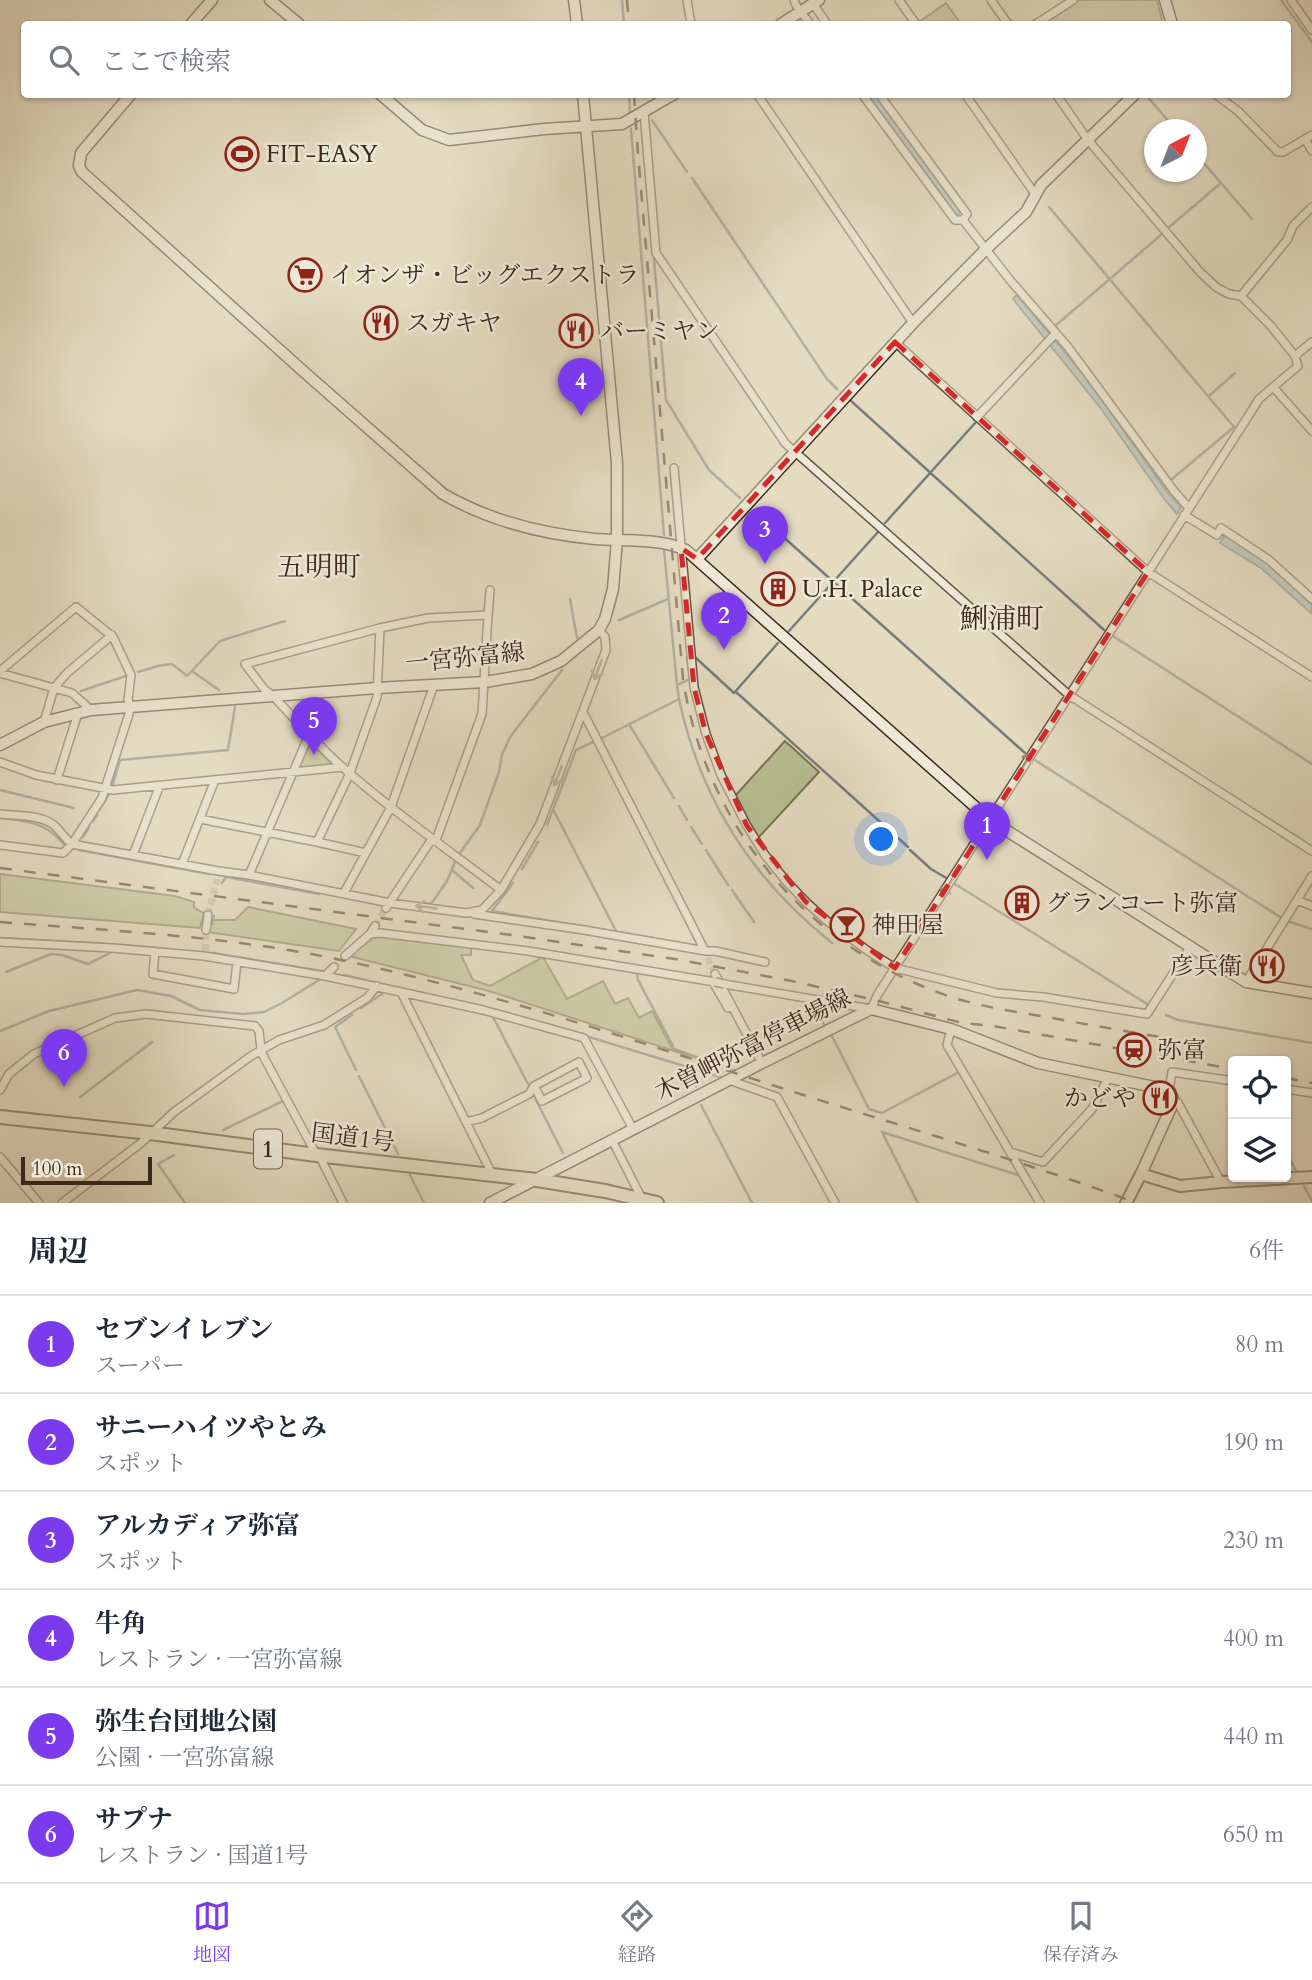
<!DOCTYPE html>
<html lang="ja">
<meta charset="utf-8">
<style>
body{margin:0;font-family:Cardo,"Noto Serif JP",serif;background:#f6f6f7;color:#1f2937}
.controls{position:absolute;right:21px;bottom:21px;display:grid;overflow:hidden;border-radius:7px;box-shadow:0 2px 5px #0004}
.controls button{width:63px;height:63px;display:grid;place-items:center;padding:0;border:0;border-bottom:2px solid #e0e1e3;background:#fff;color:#1f2937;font:35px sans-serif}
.compass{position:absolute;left:1144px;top:119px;width:63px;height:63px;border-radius:50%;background:#fff;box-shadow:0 2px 5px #0004;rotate:42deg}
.scale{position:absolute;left:21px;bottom:18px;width:131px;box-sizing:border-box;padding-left:7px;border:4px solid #3e281a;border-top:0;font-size:19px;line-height:24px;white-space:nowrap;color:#3e281a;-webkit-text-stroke:5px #ede8d7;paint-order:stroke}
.you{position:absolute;left:882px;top:840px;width:24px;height:24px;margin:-18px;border:5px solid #fff;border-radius:50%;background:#1a73e8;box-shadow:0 0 0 10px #1a73e833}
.badge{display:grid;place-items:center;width:46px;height:46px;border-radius:50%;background:#7c3aed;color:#fff;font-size:23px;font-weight:700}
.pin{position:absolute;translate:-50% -58px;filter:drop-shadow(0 2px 4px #0008)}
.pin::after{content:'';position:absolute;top:37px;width:24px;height:21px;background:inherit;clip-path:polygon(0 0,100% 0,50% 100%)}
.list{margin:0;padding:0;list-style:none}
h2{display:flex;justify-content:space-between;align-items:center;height:91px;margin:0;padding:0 28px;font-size:30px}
h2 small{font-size:23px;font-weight:400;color:#747a83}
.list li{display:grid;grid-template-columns:46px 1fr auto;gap:21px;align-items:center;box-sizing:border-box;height:98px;padding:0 28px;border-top:2px solid #e0e1e3}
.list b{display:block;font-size:26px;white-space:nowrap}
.list p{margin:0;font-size:23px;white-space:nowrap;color:#747a83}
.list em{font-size:23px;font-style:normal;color:#747a83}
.icon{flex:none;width:38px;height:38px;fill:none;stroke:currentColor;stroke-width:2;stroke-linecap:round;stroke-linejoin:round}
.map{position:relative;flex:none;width:1312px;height:1203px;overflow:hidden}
.search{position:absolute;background:#fff;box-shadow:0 2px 5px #0004;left:21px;right:21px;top:21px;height:77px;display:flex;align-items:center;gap:18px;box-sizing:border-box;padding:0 24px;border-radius:7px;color:#747a83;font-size:26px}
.sheet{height:679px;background:#fff}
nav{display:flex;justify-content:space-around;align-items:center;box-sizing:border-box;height:98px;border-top:2px solid #e0e1e3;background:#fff;font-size:19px;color:#747a83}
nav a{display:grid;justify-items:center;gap:4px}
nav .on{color:#7c3aed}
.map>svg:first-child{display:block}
.green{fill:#b7bf91;stroke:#7a7456;stroke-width:2}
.water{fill:#9ab8bd;stroke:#757e7c;stroke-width:2}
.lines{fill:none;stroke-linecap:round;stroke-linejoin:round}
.stream{stroke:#757e7c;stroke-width:2.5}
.street-tunnel{stroke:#c3b7a0;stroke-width:7;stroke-dasharray:7 3.5;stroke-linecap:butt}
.street-casing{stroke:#685544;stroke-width:10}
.secondary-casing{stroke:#3e281a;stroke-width:13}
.primary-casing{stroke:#3e281a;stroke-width:14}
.highway-casing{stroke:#3e281a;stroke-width:16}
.street{stroke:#ede8d7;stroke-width:7}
.secondary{stroke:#ede8d7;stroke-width:10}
.primary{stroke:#e4dbc1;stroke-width:10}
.highway{stroke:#e4dbc1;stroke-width:12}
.rail{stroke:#3e281a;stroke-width:2.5;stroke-dasharray:12 12;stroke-linecap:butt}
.street-bridge-casing{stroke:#685544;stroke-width:10;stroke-linecap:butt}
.street-bridge{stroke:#ede8d7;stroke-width:7}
.oneway{stroke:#968878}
.marked{fill:none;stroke:#d62828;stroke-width:5;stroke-dasharray:14 9;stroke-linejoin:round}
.labels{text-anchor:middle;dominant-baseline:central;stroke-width:5;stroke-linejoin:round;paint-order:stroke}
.shield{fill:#ede8d7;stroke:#726253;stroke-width:2}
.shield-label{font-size:23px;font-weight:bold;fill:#3e281a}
.poi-label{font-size:24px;fill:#3e281a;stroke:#ede8d7;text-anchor:start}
.street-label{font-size:24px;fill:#3e281a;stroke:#ede8d7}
.quarter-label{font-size:28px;fill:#3e281a;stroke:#ede8d7}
</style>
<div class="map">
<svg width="1312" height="1203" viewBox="0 0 1312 1203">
<rect width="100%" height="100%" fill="#e4dbc1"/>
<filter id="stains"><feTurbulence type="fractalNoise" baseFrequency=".00286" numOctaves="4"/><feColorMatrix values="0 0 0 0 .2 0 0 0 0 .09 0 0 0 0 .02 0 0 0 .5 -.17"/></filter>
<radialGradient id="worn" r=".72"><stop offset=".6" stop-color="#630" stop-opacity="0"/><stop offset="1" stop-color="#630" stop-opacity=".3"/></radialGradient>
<path class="green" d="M1077,0H1157L1163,24H1042Z
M946,3L961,24H919L918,23Z
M785,741L819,772L758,838L735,796Z
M312,743L333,765L303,769L299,766L308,744Z
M0,874L175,896L194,902V908L204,913L200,928L0,912Z
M248,907L356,929L339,951L207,932L213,920H235Z
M384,935L471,947V955H461L473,980L490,986L543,957L567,999L603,981L615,1004L628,998L639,1018L652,1011L672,1048L736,1071L489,991L349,956L373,938Z"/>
<path class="water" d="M867,95H875L961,212L956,216Z
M1017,295L1084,375L1168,493L1181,507L1177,514L1165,500L1099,406L1013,299Z
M1225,535L1267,563L1312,604V614L1261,568L1220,543Z"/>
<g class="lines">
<path class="stream" d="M622,0L624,24
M1281,0L1312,42
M629,94L630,112
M1146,95L1176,130
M652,120L687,172
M631,129L664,535
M1196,154L1252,219
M692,178L827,379L837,389
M1049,207L1234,427L1172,479
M1168,228L1221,183
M654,259L666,400L709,470L740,498
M1054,327L1162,234
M1209,396L1235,373
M850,400L1104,630
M885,523L976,422
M780,534L1025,753
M664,550L677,685
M570,599L577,638
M619,620L668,599
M789,631L878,532
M1113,636L1312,764
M696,658L734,693L778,643
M192,671L219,690
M138,672L158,666L172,664L187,676L220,641L285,621
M81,691L126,676
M736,692L908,847
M679,699C700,798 753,880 832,943
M629,724L674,798
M602,738L679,699L677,685L690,679L687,658
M1035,760L1280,917
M113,784L120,760L228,750L235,707
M0,790L74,808
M679,806L687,820
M100,809L108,796
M554,811L616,931
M0,818C28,821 45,822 64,844
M93,821L97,815
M547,825L576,750L593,742
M691,827L702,844
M83,837L89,827
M79,850L209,874
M706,850L728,885
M910,850L931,869L948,879
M460,853L480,825L499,772L502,755L510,737L562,670
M522,869L538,842
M452,870L473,888
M222,883L226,877L319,894
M513,883L492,911L653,938
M955,884L1147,1004
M732,890L754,922
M423,903L431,904L447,881L455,862
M1290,922L1312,929
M212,924L214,916
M1,938L108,944L169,949
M213,953L322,971
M6,972L51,954L62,955L88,964L110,953
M637,973L638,980L673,1046
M344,975L390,986
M807,1000L826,1027
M361,1008L382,994
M352,1015L335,1027L356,1070
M1166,1015L1178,1020L1312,1043
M493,1017L528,1084
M0,1031L49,1011L137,990L171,996L200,1010L243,1014L264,1012L282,1003L319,980
M830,1032L869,1109L882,1113L959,1072
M586,1036L720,1077
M687,1068L696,1086
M359,1076L398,1154
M534,1096L563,1153
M80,1097L152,1042
M701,1105L752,1203
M223,1130L283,1101
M882,1132L1021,1176
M882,1132L918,1203
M1286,1151L1296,1171
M174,1155L158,1164L185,1203
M410,1175L424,1203
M1304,1186L1312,1201"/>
<path class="street-tunnel" d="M208,915L217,879
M375,926L386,908
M703,948L715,974
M205,951L206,930"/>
<defs>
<path id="street" d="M687,0L691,24
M794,0L796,5L810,24
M899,0L916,24
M991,0L1008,24
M1291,0L1312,30
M812,2L827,24
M1036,24L1073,0
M757,94L913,323
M862,94L955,220H963
M879,94L967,214L963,220L1010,280L1068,347L1174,491L1189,508
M965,94L1035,194
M1215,94L1238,111L1278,152H1283L1312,135
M644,112L656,253L785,443L1069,695L1312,851
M1305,139L1312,151
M1241,296L1287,240L1293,226L1312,207
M895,342L1148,572L1312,677
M1295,356L1312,342
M1274,388L1312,431
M977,417L1055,334
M674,468L694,687L706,734L721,775L747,826L765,855L786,881L806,902L827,921L868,951L895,968L997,993L1043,997L1147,1014L1191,946
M1184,515L1217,535L1221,528L1269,560L1312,599
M488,615L490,590
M0,671L76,607L113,637L131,675L128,700L130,705L129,714L102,798L72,844L63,853L0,845
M0,673L72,693L91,710
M583,712L703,947
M44,722L54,688L67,673L112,635
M0,762L36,775L113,790L343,767
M57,780L78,713
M0,814C17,816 43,814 56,827C62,833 65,839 72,844L218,871L249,875L390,903L466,913L482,910L501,890L540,824L606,650L605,637L599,630
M200,819L317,842L366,853
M317,842L350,773L377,697L380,628
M133,855L160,785
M182,864L215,780
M249,875L309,735
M344,893L391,807L434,685
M1297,900L1312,906
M386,908L430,842L436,840L482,714L488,615L428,618L380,628L245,664L264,689L273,696C295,719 316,744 340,765C391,810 447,849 501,890
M474,914L584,930L706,951H715L765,962
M206,930L208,915
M370,934L380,933L528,951L715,982
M0,942L112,948L204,956L325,976
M155,952L153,974L234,989L237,962
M345,956L370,934L375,926
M334,967L325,976L401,992L492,1174
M715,974L762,1063
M713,982L728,1008
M1246,982L1312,876
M724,984L871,1009L878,994L1249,415L1259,399L1298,366L1295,356L1271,326L1241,296L1229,294L1216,287L1200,272L1088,140L1056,94
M401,992L483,1010L584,1038L633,1129
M951,1029L947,1045L1040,1203
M260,1050L316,1154
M729,1080L777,1097L835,1203
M1286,1089L1312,1093
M0,1090L9,1074L34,1054L115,1018L146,1014L255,1026L259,1031L261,1049
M1169,1090L1172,1072L1233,1081
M1174,1101L1178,1103L1221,1182
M466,1122L482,1118L529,1094L534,1086L579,1062L587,1078L542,1101L534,1086
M612,1140L642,1199
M1010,1152L1043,1162L1092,1109L1108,1078
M319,1155L343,1203
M0,1157L39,1203
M62,1203L141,1143L174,1112L251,1056L279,1040L324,1025L367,998L377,986"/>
<path id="secondary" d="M270,0L299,24
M574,0L577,24
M1165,0L1172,24
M191,24L212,0
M781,24L819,0
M131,94L81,153L79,166L82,172L303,371L443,494C490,521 542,534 595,539C624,541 659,538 686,550L990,820L1246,982L1312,993
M380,94L422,130L449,140L544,129L622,124L674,94
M697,559L913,323L986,249L1026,212L1041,185L1135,94
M0,745L44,722L91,710L377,688L485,682L532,674L561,661L599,630L605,619L613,589L617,540V463L583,94
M490,1203L762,1063L871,1009L951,1029L1038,1063L1169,1090L1174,1101L1141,1174"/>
<path id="primary" d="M1126,1203L1141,1174L1180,1186L1221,1182L1312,1177"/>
<path id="highway" d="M0,1117L150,1133L316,1155L537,1180L605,1191L657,1203"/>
</defs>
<use href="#street" class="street-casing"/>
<use href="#secondary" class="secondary-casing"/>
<use href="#primary" class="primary-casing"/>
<use href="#highway" class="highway-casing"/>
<use href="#street" class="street"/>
<use href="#secondary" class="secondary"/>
<use href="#primary" class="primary"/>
<use href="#highway" class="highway"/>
<path class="rail" d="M627,0L629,24
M634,94L638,154L683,679C706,828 810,951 954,998C984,1007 1016,1012 1047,1017C1089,1025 1131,1032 1172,1039
M0,868L519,936L675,959L792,981L875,1000L962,1023L993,1026L1233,1069
M0,922C102,930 205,935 306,953C464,983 618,1035 772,1085C893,1124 1017,1159 1137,1203
M1286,1078L1312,1083"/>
<defs>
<path id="street-bridge" d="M715,982L724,984"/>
</defs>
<use href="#street-bridge" class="street-bridge-casing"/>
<use href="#street-bridge" class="street-bridge"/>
</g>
<defs><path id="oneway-shaft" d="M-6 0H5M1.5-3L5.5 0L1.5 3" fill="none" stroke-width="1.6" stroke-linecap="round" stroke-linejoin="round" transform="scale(1.75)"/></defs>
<g class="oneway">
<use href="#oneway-shaft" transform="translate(598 670) rotate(110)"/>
<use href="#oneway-shaft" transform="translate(1026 762) rotate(-58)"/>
<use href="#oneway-shaft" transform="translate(558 776) rotate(111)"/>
<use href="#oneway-shaft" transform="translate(947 888) rotate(122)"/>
<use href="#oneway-shaft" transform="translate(426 907) rotate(-172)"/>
</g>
<path d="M0 0H1312V1203H0ZM895,342L1148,572L895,968L806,902L747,826L706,734L694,687L681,548L697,559Z" fill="#e4dbc1" fill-opacity=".55" fill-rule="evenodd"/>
<path class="marked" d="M895,342L1148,572L895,968L806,902L747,826L706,734L694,687L681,548L697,559Z"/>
<defs>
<symbol id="stadium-ring" viewBox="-11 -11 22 22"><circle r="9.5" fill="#ede8d7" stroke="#8f2418" stroke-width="1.5"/><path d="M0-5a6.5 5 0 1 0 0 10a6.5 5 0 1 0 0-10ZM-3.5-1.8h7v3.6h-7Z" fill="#8f2418"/></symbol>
<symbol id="supermarket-ring" viewBox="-11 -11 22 22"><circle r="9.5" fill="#ede8d7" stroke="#8f2418" stroke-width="1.5"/><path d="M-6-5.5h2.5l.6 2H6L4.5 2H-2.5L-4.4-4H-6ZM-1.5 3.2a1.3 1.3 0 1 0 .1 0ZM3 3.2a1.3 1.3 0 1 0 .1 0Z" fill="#8f2418"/></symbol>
<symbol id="restaurant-ring" viewBox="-11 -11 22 22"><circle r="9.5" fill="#ede8d7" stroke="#8f2418" stroke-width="1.5"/><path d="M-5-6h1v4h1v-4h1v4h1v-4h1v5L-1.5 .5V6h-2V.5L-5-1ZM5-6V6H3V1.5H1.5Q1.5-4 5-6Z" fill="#8f2418"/></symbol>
<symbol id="building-ring" viewBox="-11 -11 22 22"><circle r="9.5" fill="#ede8d7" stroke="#8f2418" stroke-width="1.5"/><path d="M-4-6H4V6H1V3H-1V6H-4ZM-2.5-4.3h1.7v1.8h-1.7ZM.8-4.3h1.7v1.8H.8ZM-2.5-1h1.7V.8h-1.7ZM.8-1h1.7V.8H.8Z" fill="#8f2418"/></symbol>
<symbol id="bar-ring" viewBox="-11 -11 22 22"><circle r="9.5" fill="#ede8d7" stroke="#8f2418" stroke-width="1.5"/><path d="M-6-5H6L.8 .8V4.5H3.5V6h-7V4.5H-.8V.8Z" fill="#8f2418"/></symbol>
<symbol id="station-ring" viewBox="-11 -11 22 22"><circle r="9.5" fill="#ede8d7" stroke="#8f2418" stroke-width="1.5"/><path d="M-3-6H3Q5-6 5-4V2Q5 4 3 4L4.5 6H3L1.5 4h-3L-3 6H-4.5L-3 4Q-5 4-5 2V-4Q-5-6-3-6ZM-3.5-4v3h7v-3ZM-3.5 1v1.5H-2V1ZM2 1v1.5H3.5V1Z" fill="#8f2418"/></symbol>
</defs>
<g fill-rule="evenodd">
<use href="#stadium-ring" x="223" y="135" width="38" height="38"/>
<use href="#supermarket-ring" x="286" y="256" width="38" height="38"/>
<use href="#restaurant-ring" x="362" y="304" width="38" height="38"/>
<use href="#restaurant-ring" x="557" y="312" width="38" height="38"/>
<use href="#building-ring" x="759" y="570" width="38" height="38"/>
<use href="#building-ring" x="1003" y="884" width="38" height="38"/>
<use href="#bar-ring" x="828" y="906" width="38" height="38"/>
<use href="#restaurant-ring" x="1248" y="947" width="38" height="38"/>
<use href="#station-ring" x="1115" y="1031" width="38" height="38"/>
<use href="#restaurant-ring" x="1141" y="1079" width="38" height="38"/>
</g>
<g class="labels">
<rect class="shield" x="254" y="1129.5" width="28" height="39" rx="5"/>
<g class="shield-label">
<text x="268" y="1149">1</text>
</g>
<g class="poi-label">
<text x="266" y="154">FIT-EASY</text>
<text x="330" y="275">イオンザ・ビッグエクストラ</text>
<text x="406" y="323">スガキヤ</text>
<text x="600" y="331">バーミヤン</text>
<text x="802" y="589">U.H. Palace</text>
<text x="1046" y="903">グランコート弥富</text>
<text x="872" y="925">神田屋</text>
<text x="1242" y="966" text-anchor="end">彦兵衛</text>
<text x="1158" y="1050">弥富</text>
<text x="1136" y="1098" text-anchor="end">かどや</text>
</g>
<g class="street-label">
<text transform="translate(465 658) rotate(-6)">一宮弥富線</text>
<text transform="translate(753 1045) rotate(-27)">木曽岬弥富停車場線</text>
<text transform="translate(353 1138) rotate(7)">国道1号</text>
</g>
<g class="quarter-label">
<text x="319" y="567">五明町</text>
<text x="1002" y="619">鯏浦町</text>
</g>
</g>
<rect width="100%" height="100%" filter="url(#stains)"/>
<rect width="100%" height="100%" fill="url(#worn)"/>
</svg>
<div class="controls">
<button><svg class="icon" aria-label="locate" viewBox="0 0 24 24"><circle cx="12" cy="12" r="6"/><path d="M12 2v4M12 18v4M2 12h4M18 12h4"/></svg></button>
<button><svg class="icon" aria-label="layers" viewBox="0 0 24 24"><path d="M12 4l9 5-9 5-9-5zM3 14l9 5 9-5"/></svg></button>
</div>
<svg class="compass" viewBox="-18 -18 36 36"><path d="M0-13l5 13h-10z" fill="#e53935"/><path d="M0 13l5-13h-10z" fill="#747a83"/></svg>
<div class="scale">100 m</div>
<div class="you"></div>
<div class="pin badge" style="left:987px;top:860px">1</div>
<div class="pin badge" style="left:724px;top:650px">2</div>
<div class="pin badge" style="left:765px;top:564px">3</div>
<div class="pin badge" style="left:581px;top:416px">4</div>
<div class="pin badge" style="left:314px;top:755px">5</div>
<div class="pin badge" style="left:64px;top:1087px">6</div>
<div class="search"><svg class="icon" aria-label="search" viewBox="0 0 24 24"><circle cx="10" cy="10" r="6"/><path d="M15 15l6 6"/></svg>ここで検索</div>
</div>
<section class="sheet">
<h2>周辺<small>6件</small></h2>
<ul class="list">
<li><span class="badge">1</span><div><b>セブンイレブン</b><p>スーパー</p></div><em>80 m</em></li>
<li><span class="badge">2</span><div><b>サニーハイツやとみ</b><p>スポット</p></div><em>190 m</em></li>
<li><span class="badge">3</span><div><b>アルカディア弥富</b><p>スポット</p></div><em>230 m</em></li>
<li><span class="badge">4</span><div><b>牛角</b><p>レストラン · 一宮弥富線</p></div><em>400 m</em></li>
<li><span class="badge">5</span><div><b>弥生台団地公園</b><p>公園 · 一宮弥富線</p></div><em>440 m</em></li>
<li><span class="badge">6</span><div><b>サプナ</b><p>レストラン · 国道1号</p></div><em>650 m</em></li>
</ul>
</section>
<nav>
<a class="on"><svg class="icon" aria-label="map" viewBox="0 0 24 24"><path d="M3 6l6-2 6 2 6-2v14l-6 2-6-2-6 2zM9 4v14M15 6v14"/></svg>地図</a>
<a><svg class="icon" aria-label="directions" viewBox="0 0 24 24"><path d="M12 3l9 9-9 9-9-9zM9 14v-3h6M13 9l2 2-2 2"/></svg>経路</a>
<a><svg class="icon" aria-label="saved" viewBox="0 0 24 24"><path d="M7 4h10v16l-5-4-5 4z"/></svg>保存済み</a>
</nav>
